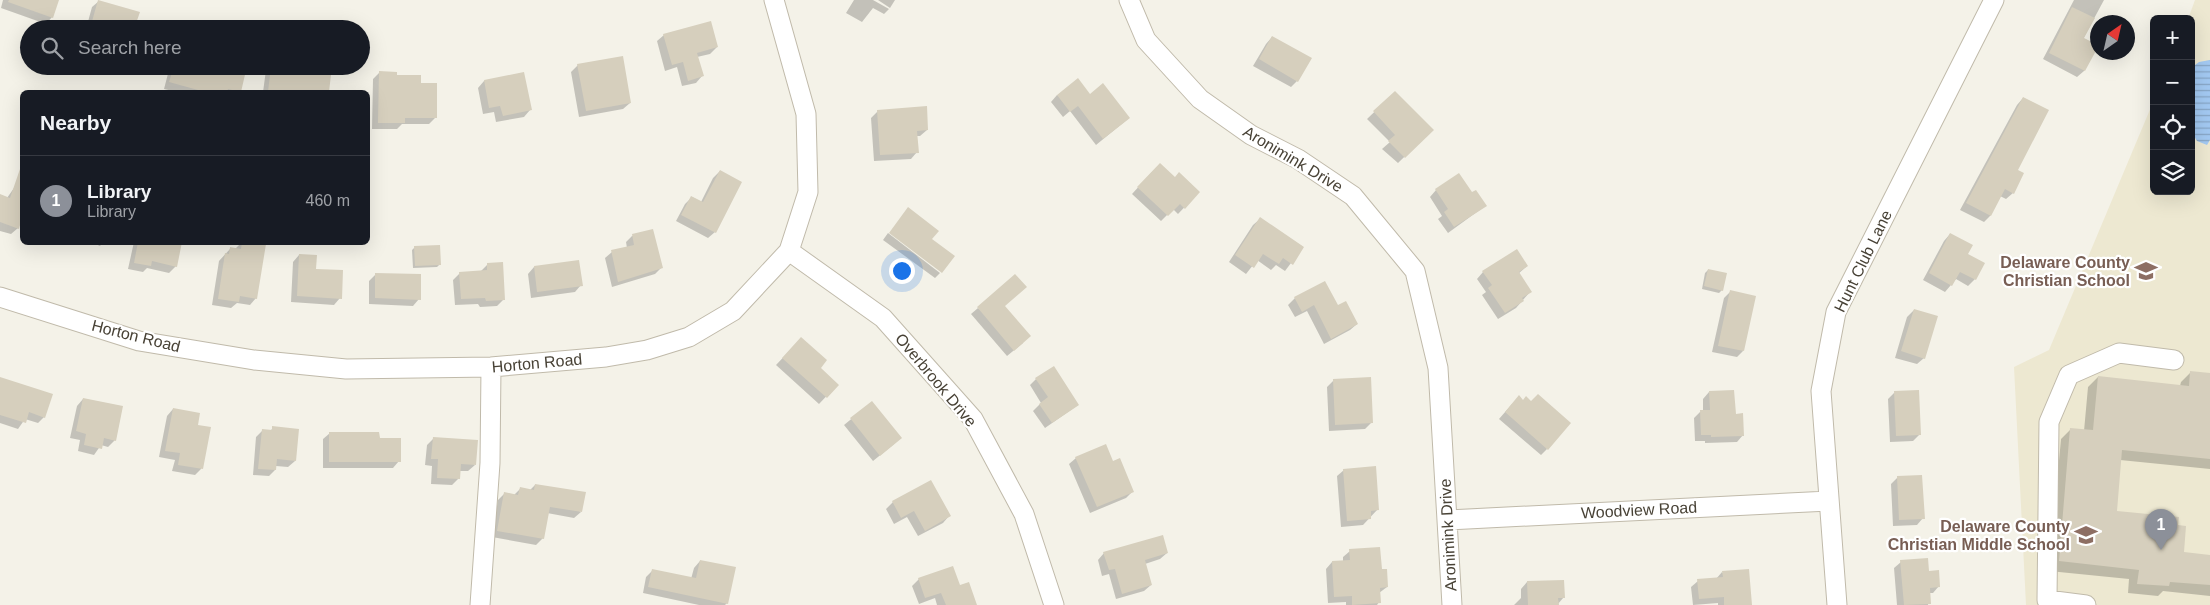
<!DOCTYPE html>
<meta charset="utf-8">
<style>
body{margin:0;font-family:Helvetica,sans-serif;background:#20242c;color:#f1f3f6}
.controls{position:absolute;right:15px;top:15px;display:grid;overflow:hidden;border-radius:8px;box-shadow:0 5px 20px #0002}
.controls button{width:45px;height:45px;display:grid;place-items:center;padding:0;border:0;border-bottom:1px solid #363941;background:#171b24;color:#f1f3f6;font:25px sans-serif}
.compass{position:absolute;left:2090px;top:15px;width:45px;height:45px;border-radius:50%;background:#171b24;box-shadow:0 5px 20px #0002;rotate:34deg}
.you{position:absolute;left:901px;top:270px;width:18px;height:18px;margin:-12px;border:4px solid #fff;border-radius:50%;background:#1a73e8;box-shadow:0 0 0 8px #1a73e833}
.badge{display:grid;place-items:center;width:32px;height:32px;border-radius:50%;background:#8c9099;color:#fff;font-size:16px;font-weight:700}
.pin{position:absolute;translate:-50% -41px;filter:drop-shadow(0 1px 2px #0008)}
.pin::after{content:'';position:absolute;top:26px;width:18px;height:15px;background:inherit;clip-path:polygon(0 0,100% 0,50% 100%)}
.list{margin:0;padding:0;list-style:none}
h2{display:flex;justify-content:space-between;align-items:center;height:65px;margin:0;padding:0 20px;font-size:21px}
h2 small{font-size:16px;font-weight:400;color:#9ea1a6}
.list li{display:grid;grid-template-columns:32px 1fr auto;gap:15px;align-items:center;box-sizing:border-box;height:90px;padding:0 20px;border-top:1px solid #363941}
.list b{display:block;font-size:19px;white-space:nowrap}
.list p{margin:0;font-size:16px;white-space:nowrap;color:#9ea1a6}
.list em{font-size:16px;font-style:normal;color:#9ea1a6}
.icon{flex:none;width:28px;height:28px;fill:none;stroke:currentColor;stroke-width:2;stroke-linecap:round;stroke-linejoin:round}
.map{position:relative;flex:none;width:2210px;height:605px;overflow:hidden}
.search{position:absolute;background:#171b24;box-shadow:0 5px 20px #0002;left:20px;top:20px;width:350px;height:55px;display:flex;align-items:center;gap:12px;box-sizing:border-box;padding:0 18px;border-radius:28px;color:#9ea1a6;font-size:19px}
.panel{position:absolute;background:#171b24;box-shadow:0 5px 20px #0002;left:20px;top:90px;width:350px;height:155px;border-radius:8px}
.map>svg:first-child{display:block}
.education{fill:#ede8d1}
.water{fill:url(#water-rules)}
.shadow{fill:#0003}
.building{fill:#d6cfbd}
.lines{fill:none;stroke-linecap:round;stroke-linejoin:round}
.minor-casing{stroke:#c0baaa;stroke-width:21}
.minor{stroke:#fff;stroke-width:19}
.labels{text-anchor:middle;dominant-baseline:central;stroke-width:4.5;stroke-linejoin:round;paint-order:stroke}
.street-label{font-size:16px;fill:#484236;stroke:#fff}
.education-label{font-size:16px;font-weight:bold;fill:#785e54;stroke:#fff;text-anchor:end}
</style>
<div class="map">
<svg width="2210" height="605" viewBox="0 0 2210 605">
<defs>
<pattern id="water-rules" width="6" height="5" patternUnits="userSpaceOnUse" patternTransform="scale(1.25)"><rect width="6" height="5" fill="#a3c9f2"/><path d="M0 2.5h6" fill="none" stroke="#87a5c5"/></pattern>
</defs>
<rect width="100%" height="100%" fill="#f4f2e8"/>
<path class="education" d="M2195,0H2210V605H2026L2014,367L2049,350L2154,100V191H2191V19H2188Z"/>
<path class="water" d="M2210,60V140L2207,145L2197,141L2191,131V68L2199,62Z"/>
<path class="shadow" d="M3,0H58L52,17L46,24L1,8Z
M854,0H873L889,9L884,14L873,8L862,22L846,13Z
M878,0H895L890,8Z
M2074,0H2104L2083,39L2097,46L2084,71L2077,77L2043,59Z
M99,1L133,29H86L92,7Z
M664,35L717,47L710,54L697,57L702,76L696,83L682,86L677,67L665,71L657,41Z
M1272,37L1297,81L1291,87L1253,66L1266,44Z
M578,65L630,103L623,109L579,117L571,72Z
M170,66H246L238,92H177L164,89Z
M270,66H331L328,92H263L266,70Z
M379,73L420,84L435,118L429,124H402L397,129H372L373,79Z
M523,73L530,110L524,117L496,122L494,112L483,114L478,88L484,81Z
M1394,93L1432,130L1398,163L1382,149L1390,142L1367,119Z
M1057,95L1129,118L1096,145L1070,111L1063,117L1051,102Z
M2023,98L2013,193L2006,199L2000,196L1990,216L1984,222L1960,210L2017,105Z
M878,111L927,130L920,136H916L917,152L911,159L874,161L871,118Z
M720,171L715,232L708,238L676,221L685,204L692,197L701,202L713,178Z
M1153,171L1175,179L1199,192L1178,214L1173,209L1161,221L1132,194Z
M14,188L22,191V213L18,228L11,234L0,231V195L7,198Z
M1436,190L1485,206L1448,233L1438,219L1442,216L1430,197Z
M1260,219L1303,247L1285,271L1276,265L1271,270L1257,260L1246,274L1229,262L1253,225Z
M652,230L662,267L655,274L612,287L605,258L612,252L627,248L626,242L632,236Z
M888,233L940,273L935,278L883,240Z
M1950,234L1966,255L1975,279L1968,286L1956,279L1945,292L1923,280L1944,241Z
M91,242H103L100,246Z
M134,242H181L176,266L169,273L147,268L143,272L128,269Z
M242,242L256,298L250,305L237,303L231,308L212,305L219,261L230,249H235Z
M415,247L440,264L437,267L413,268L412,250Z
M299,255L340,298L334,305L291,302L293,262Z
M487,265L504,299L497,306L480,307L478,304L455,305L453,280L460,273L481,271Z
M1527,266L1518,274L1530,292L1516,308L1498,319L1482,295L1486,292L1477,279L1483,272Z
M534,267L581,285L575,292L531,298L528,274Z
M1708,270L1722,290L1719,293L1702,289L1705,273Z
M376,274L419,299L413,306L369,304V281Z
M1731,291L1743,351L1737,357L1712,352L1724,298Z
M1295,298L1337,307L1357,324L1350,330L1324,344L1307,311L1295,317L1288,305Z
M978,308L1023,343L1007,356L971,314Z
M1914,310L1924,358L1917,364L1895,358L1907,317Z
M795,345L837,385L819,404L776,365Z
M2191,372L2210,374V469L2120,460L2115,512L2177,526L2183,553L2210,556V596L2163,591L2158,596L2128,593L2129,579L2049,571L2061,439L2071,429L2084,431L2088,387L2098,377L2180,386L2181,382Z
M0,379L44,417L38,423L25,419L18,429L0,423Z
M1036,379L1078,405L1045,428L1033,411L1041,403L1030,385Z
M1334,380L1371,423L1365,429L1329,431L1327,387Z
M1918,391L1920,434L1913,441L1890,442L1888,399L1894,393Z
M1709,392L1734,415L1743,435L1737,442L1705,443V441H1695L1694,418L1700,412H1703V399Z
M83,399L115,440L108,447L101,445L94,455L78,451L80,440L70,438L77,406Z
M1523,401L1531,402L1547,449L1541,455L1499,419L1512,404Z
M872,402L894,444L873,461L844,425Z
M173,409L197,426L209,428L201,469L195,475L172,471L175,460L159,457L167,416Z
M273,428L298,430L295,461L288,467L276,466L275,470L269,476L253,475L256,437L263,430L270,431Z
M330,433L379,440L399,461L393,468H323V439Z
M433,439L475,465L468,471H459V478L452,485L431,484L432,466L425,465L427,445Z
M1076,458L1133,491L1126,498L1090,513L1069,464Z
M1344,470L1378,509L1363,525L1341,527L1337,476Z
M1898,477L1923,518L1917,525L1893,526L1891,484Z
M535,485L581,512L574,518L547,513L543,538L536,545L492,537L498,500L505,493L514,495L520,489L530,490Z
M893,502L949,516L943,523L918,536L907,517L894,524L886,509Z
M1350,551L1380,571L1387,587L1379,593V602L1377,605H1346V602L1328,603L1326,569L1332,562H1343V557Z
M1104,553H1167L1160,559L1145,564L1151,585L1144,591L1116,599L1109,574L1102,576L1098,560Z
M700,561L727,603L725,605H699L643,593L646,577L653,570L691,579L694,568Z
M1901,562L1939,586L1933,593H1929L1928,605H1897L1894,568Z
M1722,572L1751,605H1718V603L1693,605L1691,587L1698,581L1716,579Z
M919,579L959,587L976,605H937L935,598L919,604L912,586Z
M1527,582L1564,597L1557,605H1514L1521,598V589Z"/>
<path class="building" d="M9,0H59L53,18L8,2Z
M98,0L140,12L134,29H102L91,25Z
M2072,7L2095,18L2084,38L2098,45V47L2085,71L2049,53Z
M711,21L718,47L697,53L704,76L688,81L683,62L672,65L663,34Z
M1272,36L1312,58L1298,82L1259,59Z
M623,56L631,103L586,111L577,64Z
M174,66H247L241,92L228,89L227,92H198V90L169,82Z
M271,66H332L329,92H268Z
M379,71L397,72V75H421V83H437V118H405V123H378Z
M524,72L532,110L503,116L500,106L489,108L484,80Z
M1078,78L1090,94L1103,83L1130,118L1103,139L1078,106L1070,112L1057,95Z
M1395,91L1434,130L1405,158L1388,141L1395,135L1373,111Z
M2023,97L2049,110L2018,170L2024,173L2014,194L2005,189L1991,216L1966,203Z
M927,106L928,130L917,131L919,153L880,155L877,110Z
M1160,163L1175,177L1179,172L1200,192L1185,209L1180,204L1168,216L1137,187Z
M20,169L22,170V217L19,229L0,222V194L10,198Z
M720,170L742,182L716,233L681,215L691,196L703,202Z
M1459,173L1472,192L1476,190L1487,206L1454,227L1444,212L1448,209L1435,189Z
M908,207L939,231L932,239L955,256L942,273L889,233Z
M1260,217L1304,247L1293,265L1283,258L1279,264L1263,254L1254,268L1235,255Z
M653,229L663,268L618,282L611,250L634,245L632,234Z
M1950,233L1973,245L1968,254L1985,263L1976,280L1960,272L1952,286L1929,273Z
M138,242H182L177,267L152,261L151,266L134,263Z
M242,242L266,244L257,299L240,296L239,302L218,299L225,253L229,254L230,247L241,249Z
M440,245L441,265L415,266L414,246Z
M1517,249L1528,266L1519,272L1532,292L1522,298L1524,301L1505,313L1488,288L1492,285L1482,271Z
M299,254L317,255L316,269L343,270L342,299L297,296Z
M579,260L583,286L537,292L534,266Z
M503,262L505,300L486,301L485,298L461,299L459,272L487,270V263Z
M1708,269L1727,273L1723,291L1704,286Z
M375,273L421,274V300L375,298Z
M1015,274L1027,287L1005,306L1031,336L1014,351L977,307Z
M1325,281L1338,305L1346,301L1358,324L1331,339L1314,305L1302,312L1294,297Z
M1730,290L1756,296L1744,351L1718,346Z
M1914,309L1938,316L1925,359L1901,351Z
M801,337L827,360L821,368L839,385L827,398L782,358Z
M1054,366L1079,405L1052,423L1039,404L1048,397L1035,378Z
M2190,371L2210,373V459L2122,450L2117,511L2179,517L2178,525L2186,526L2184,552L2210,555V585L2170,582L2169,586L2137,584L2139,570L2059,561L2070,428L2093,430L2098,376L2189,386Z
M0,377L53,394L45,418L29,412L26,423L0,415Z
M1371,377L1373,423L1335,425L1333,379Z
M1734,390L1736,414L1743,413L1744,436L1711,437V435H1701L1700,410H1710L1709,391Z
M1919,390L1921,435L1896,436L1894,391Z
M1538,394L1571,423L1548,450L1505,412L1519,395L1523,400L1526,396L1531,401Z
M83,398L123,406L116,441L104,438L102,449L84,445L86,434L76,431Z
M872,401L902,438L880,456L850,418Z
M173,408L200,413L198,425L211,427L203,469L178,465L180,453L165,451Z
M272,426L299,429L296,461L277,459L276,470L258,469L262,429L272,430Z
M329,432H379L380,438H401V462H329Z
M433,437L478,440L476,465L461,464L460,479L437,478L438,459H431Z
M1106,444L1113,461L1120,458L1134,492L1097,507L1075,457Z
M1376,466L1379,510L1371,511V519L1347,521L1343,469Z
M1922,475L1925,519L1899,520L1897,476Z
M931,480L951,516L925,531L914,511L901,518L892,501Z
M535,484L586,492L582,512L550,507L544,539L497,531L504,492L518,495L520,487L534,490Z
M1163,535L1168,553L1145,560L1152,585L1122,594L1115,569L1109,570L1103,552Z
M1380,547L1382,569H1387L1388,587L1380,588L1381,603L1352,605V596L1334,597L1332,561L1350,560L1349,549Z
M1928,558L1929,571L1939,570L1940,587L1930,588L1931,604L1904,605L1900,560Z
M700,560L736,567L728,604L648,587L652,569L696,578Z
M953,566L960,585L969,582L977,605H946L941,593L925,598L918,578Z
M1749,569L1752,605H1724V597L1699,599L1697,579L1723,577L1722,571Z
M1564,580L1565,598H1558L1559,605H1528L1527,581Z"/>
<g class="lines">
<defs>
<path id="minor" d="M1129,0L1146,40L1200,99L1251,135L1298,159L1353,196L1415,271L1438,368L1452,605
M789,251L883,318L973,419L1024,514L1054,605
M0,297L139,341L254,360L346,369L491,367L606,357L647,350L689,337L733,311L789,251L808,192L806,114L774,0
M1448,520L1829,501
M480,605L490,463L491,367
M1837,605L1821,391L1836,312L1994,0
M2086,605L2047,600L2049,422L2069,375L2119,353L2174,360"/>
</defs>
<use href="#minor" class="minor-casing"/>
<use href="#minor" class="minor"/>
</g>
<defs>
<symbol id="school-bare" viewBox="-9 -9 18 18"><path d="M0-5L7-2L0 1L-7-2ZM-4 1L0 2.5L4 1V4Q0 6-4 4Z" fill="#8d6e63" stroke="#fff" stroke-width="2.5" paint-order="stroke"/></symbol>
</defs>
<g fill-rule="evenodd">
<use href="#school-bare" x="2130" y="255" width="32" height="32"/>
<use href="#school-bare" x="2070" y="519" width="32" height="32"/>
</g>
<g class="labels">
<g class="street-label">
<text transform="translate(1293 159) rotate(31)">Aronimink Drive</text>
<text transform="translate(1863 261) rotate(-64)">Hunt Club Lane</text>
<text transform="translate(136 336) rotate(14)">Horton Road</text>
<text transform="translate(537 363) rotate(-5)">Horton Road</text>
<text transform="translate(936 380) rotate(50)">Overbrook Drive</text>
<text transform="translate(1639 510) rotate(-3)">Woodview Road</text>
<text transform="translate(1448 535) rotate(-93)">Aronimink Drive</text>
</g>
<g class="education-label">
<text x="2130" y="262">Delaware County<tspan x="2130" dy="18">Christian School</tspan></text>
<text x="2070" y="526">Delaware County<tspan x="2070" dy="18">Christian Middle School</tspan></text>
</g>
</g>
</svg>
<div class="controls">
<button>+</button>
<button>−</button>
<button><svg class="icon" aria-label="locate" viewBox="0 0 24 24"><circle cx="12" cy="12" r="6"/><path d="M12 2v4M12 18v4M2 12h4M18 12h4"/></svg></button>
<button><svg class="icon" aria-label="layers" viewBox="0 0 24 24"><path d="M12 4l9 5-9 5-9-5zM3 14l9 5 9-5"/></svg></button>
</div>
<svg class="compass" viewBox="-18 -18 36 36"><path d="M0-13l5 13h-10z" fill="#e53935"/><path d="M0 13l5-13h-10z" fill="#9ea1a6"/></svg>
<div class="you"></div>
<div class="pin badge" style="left:2161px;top:550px">1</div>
<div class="search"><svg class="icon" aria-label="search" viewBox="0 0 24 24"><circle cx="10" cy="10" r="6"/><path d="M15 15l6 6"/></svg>Search here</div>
<section class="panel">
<h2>Nearby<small></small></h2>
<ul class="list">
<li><span class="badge">1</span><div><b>Library</b><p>Library</p></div><em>460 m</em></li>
</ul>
</section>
</div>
